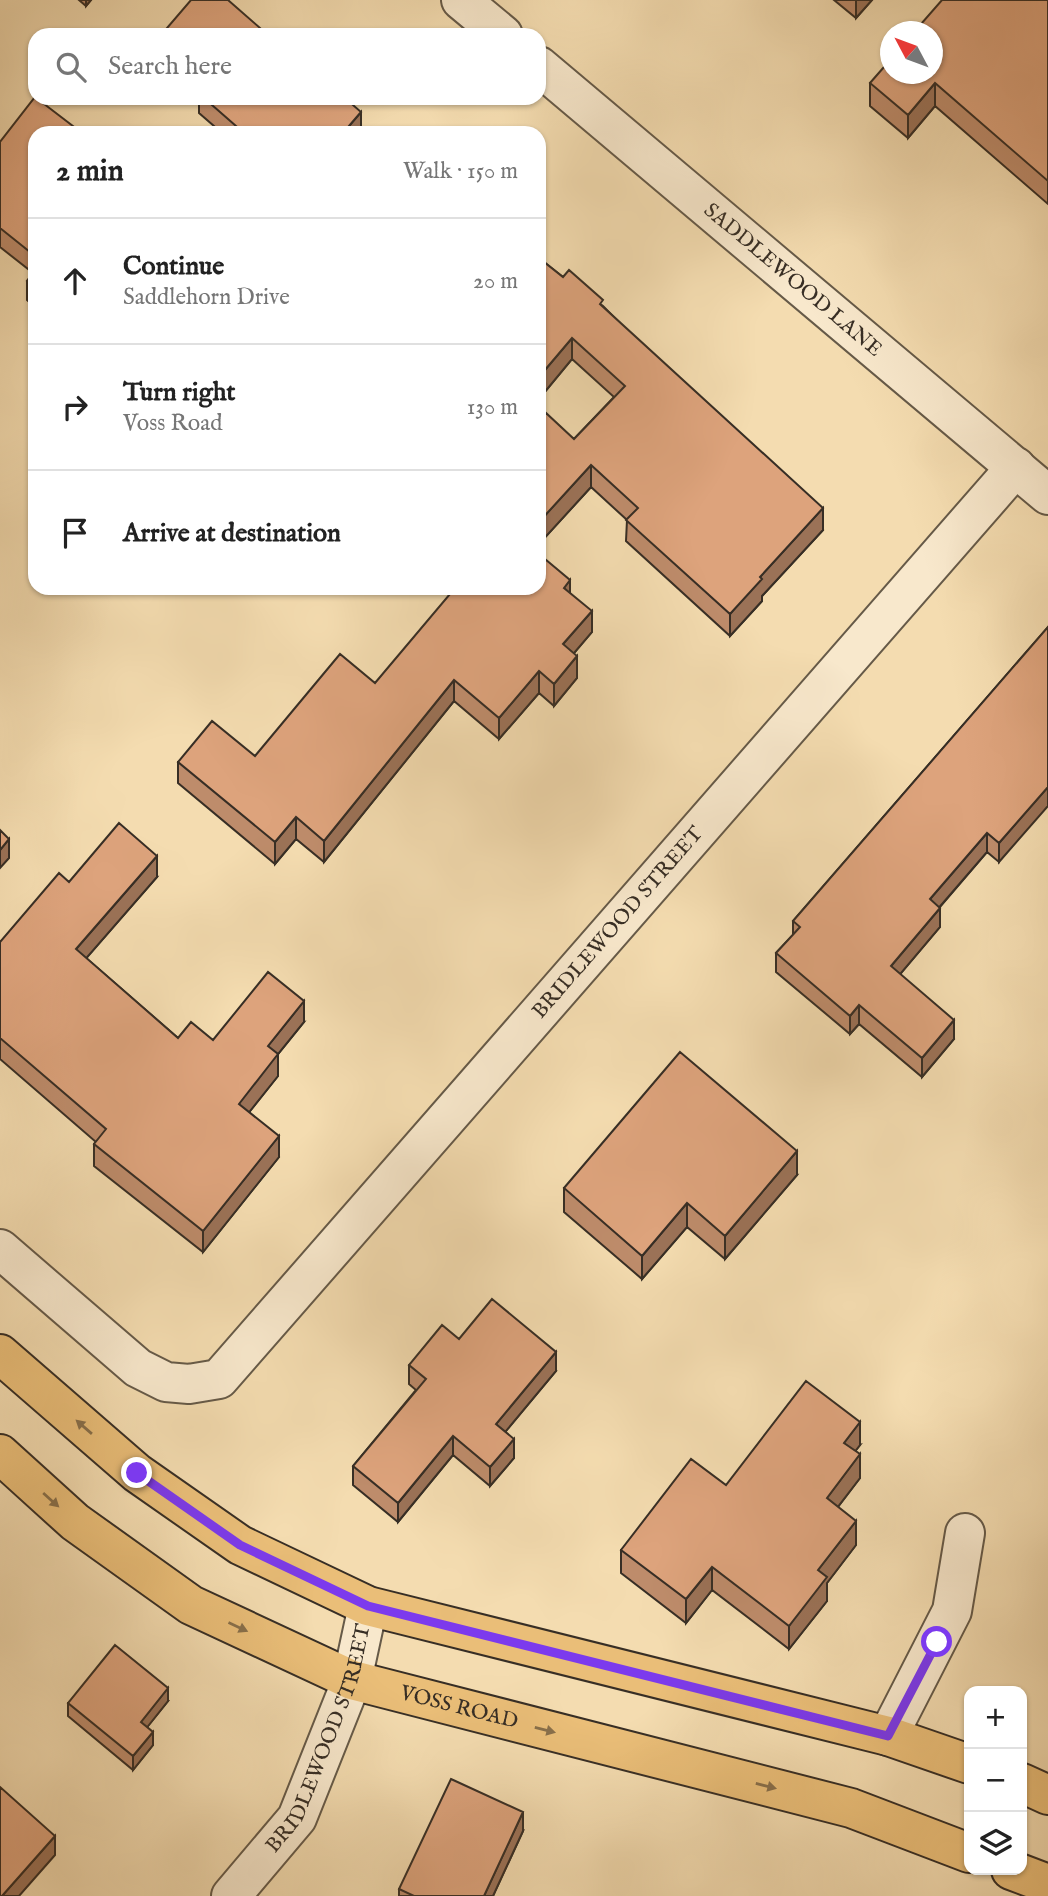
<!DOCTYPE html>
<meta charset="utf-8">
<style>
body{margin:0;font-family:"IM FELL English",serif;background:#f6f6f6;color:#222}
.controls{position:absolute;right:21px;bottom:21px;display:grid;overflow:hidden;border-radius:14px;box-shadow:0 2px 5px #0004}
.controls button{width:63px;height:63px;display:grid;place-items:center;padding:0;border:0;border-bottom:2px solid #e0e0e0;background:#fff;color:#222;font:35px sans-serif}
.compass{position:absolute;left:880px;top:21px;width:63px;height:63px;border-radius:50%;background:#fff;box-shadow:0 2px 5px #0004;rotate:311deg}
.stop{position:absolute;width:21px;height:21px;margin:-16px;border:5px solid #7c3aed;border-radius:50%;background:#fff}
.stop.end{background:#7c3aed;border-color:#fff;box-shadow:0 2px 7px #0008}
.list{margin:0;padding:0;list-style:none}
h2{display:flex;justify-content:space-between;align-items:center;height:91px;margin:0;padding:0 28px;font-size:30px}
h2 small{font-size:23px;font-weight:400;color:#767676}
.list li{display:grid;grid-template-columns:46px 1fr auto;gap:21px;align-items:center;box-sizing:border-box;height:126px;padding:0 28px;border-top:2px solid #e0e0e0}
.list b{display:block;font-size:26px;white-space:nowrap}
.list p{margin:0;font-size:23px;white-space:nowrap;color:#767676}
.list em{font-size:23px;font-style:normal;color:#767676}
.icon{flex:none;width:38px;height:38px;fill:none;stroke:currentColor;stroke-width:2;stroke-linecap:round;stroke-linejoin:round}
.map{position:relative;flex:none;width:1048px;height:1896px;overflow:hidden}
.search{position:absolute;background:#fff;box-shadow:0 2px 5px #0004;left:28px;top:28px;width:518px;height:77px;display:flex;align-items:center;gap:18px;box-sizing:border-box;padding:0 24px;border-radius:21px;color:#767676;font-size:26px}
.panel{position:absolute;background:#fff;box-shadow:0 2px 5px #0004;left:28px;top:126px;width:518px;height:469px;border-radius:21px}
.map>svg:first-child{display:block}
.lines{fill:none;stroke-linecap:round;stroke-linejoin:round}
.minor-casing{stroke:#665a48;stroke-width:42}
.major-casing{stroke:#372e25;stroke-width:42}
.minor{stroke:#f8e8cc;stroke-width:38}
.major{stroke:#eabe78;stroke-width:38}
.wall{fill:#be8c6b;stroke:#372e25;stroke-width:2}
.shaded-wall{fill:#9b7257;stroke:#372e25;stroke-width:2}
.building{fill:#dda37c;stroke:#372e25;stroke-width:2}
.oneway{fill:#886f4a}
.route{stroke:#7c3aed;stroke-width:9}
.labels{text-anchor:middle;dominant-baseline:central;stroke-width:7;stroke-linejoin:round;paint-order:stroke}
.street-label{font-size:21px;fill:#372e25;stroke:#f8e8cc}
</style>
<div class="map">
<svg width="1048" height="1896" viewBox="0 0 1048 1896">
<rect width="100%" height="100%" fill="#f4dcb0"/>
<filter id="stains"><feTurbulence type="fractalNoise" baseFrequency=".00286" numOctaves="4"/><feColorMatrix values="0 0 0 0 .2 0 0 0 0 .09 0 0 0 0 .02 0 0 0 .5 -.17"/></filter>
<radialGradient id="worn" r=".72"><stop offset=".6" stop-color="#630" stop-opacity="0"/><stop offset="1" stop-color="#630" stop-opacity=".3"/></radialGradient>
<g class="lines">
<defs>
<g id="minor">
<path d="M461,0L503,35"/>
<path id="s1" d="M539,66L1048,495"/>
<path id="s2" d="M0,1249L138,1368L166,1382L189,1384L219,1379L1016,467"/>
<path d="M888,1736L952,1611L965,1533"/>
<path id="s3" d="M231,1896L297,1818L352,1680L368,1606"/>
</g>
<g id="major">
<path d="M0,1354L137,1473L240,1545L368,1606L888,1736L969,1764"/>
<path id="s4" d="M0,1454L75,1522L191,1605L352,1680L851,1808L969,1853"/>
<path d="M1022,1783L1048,1795"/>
<path d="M1011,1870L1048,1884"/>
</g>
</defs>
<use href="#minor" class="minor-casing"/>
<use href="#major" class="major-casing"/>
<use href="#minor" class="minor"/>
<use href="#major" class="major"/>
</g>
<path class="wall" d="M79,0H91L86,6Z
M834,0H872L856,18Z
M1048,0V204L935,106L908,138L870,106V83Z
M199,98H345L361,131L359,133H222L199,113Z
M35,133V307L27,300V281L33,273L0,247V142Z
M539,258L563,277L603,306L823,530L762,596V601L730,636L626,541L627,520L591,487L539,544V420L574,439L614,397L572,359L539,399Z
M570,593L592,632L574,653L577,678L554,706L539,693L499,739L454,701L324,862L296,839L275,864L178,783V762L255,756L375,683Z
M1048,627L999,862L987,852L939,908L940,927L900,974L954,1039L922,1077L859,1024L850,1034L776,972V953L793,935V921Z
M157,877L86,958L178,1038L213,1040L304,1022L278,1054V1076L249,1112L279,1157L203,1252L94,1166V1144L96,1142L0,1059V942L69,882Z
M797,1175L725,1259L687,1227L642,1279L564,1212V1188Z
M459,1339L556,1371L505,1432L514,1458L490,1486L453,1455L398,1522L353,1485V1466L416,1390L409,1384V1365Z
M860,1445L855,1451L860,1478L838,1507L856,1545L827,1583V1601L789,1649L712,1590L686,1623L621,1573V1550L726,1485Z
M168,1701L147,1727L153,1745L133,1770L68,1716V1703Z
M523,1831L493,1896H399V1889Z"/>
<path class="shaded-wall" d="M86,0H91L86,6Z
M856,0H872L856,18Z
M935,83V106L908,138V115Z
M361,112V131L359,133H343Z
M572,338V359L539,399V377Z
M591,465V487L539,544V522Z
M823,508V530L762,596V601L730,636V614L760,577Z
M570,580V602L564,588Z
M592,611V632L563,666V644Z
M577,656V678L554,706V684Z
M539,671V693L499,739V718Z
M454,680V701L324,862V841Z
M1048,787V806L999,862V843Z
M296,817V839L275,864V842Z
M987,833V852L930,918V899Z
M9,839V858L0,868V850Z
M157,856V877L76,970V949Z
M940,908V927L891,985V966Z
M304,1001V1022L278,1054V1076L239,1125V1104L268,1046Z
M859,1005V1024L850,1034V1016Z
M954,1020V1039L922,1077V1058Z
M279,1136V1157L203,1252V1231Z
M797,1151V1175L725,1259V1236Z
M687,1203V1227L642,1279V1256Z
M556,1352V1371L496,1443V1424Z
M860,1422V1445L844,1466V1443Z
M453,1436V1455L398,1522V1503Z
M514,1439V1458L490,1486V1467Z
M860,1454V1478L827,1521V1498Z
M856,1521V1545L827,1583V1601L789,1649V1626L818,1570Z
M712,1567V1590L686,1623V1599Z
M168,1688V1701L141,1735V1722Z
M153,1732V1745L133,1770V1756Z
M523,1812V1831L493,1896H484Z
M55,1836V1855L19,1896H2Z"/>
<path class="building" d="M191,0H228L268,35H161Z
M942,0H1048V181L935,83L908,115L870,83L891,59V74H933V32H914Z
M35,97L82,133H35V256L0,228V142Z
M204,98H345L361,112L343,133H244Z
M539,258L563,277L569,270L603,300L600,304L823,508L760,577L762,579L730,614L626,520L638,508L591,465L539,522V420L546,413L574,439L625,386L572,338L539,377Z
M35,271V288L27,281Z
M539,554L570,580L564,588L592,611L563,644L577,656L554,684L539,671L499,718L454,680L324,841L296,817L275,842L178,762L212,721L255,756L340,654L375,683L455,588H539Z
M1048,627V787L999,843L987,833L930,899L940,908L891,966L954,1020L922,1058L859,1005L850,1016L776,953L800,927L793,921Z
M119,823L157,856L76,949L178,1038L191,1022L213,1040L268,972L304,1001L268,1046L278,1054L239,1104L279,1136L203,1231L94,1144L106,1129L0,1038V942L59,873L69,882Z
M0,830L9,839L0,850Z
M680,1052L797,1151L725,1236L687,1203L642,1256L564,1188Z
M492,1299L556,1352L496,1424L514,1439L490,1467L453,1436L398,1503L353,1466L426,1379L409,1365L442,1325L459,1339Z
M806,1381L860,1422L844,1443L860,1454L827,1498L856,1521L818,1570L827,1577L789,1626L712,1567L686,1599L621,1550L691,1459L726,1485Z
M115,1645L168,1688L141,1722L153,1732L133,1756L68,1703Z
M451,1779L523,1812L484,1896H414L399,1889Z
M0,1787L55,1836L2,1896H0Z"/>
<defs><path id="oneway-solid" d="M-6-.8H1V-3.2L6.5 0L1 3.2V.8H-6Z" transform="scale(1.75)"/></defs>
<g class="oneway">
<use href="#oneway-solid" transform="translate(84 1427) rotate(-139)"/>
<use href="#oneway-solid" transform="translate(51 1500) rotate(42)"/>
<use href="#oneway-solid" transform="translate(238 1627) rotate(25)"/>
<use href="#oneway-solid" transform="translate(545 1730) rotate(14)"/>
<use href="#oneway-solid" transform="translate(766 1786) rotate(14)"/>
</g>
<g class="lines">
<path class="route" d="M137,1473L240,1545L368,1606L888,1736L937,1642"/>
</g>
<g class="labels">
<g class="street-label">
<text stroke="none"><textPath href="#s1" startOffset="332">SADDLEWOOD LANE</textPath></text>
<text stroke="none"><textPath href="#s2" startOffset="873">BRIDLEWOOD STREET</textPath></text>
<text stroke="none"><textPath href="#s4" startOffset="532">VOSS ROAD</textPath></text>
<text stroke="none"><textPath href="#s3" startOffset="184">BRIDLEWOOD STREET</textPath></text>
</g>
</g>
<rect width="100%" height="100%" filter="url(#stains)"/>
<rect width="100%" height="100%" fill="url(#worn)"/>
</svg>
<div class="controls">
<button>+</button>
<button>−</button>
<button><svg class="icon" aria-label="layers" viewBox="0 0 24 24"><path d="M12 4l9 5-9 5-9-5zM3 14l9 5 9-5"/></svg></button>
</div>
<svg class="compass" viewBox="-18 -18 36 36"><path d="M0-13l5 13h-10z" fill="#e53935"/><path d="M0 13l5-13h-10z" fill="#767676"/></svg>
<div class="stop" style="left:937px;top:1642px"></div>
<div class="stop end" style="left:137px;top:1473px"></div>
<div class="search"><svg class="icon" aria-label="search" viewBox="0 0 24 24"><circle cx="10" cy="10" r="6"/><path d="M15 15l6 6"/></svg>Search here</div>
<section class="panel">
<h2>2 min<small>Walk · 150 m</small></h2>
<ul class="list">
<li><svg class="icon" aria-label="ahead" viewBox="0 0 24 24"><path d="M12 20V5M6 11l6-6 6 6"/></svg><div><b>Continue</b><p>Saddlehorn Drive</p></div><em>20 m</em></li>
<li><svg class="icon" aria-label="right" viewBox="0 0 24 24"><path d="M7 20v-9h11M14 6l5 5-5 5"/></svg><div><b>Turn right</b><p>Voss Road</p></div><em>130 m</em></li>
<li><svg class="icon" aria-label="arrive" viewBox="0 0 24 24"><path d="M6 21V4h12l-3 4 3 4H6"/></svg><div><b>Arrive at destination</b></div></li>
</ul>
</section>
</div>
